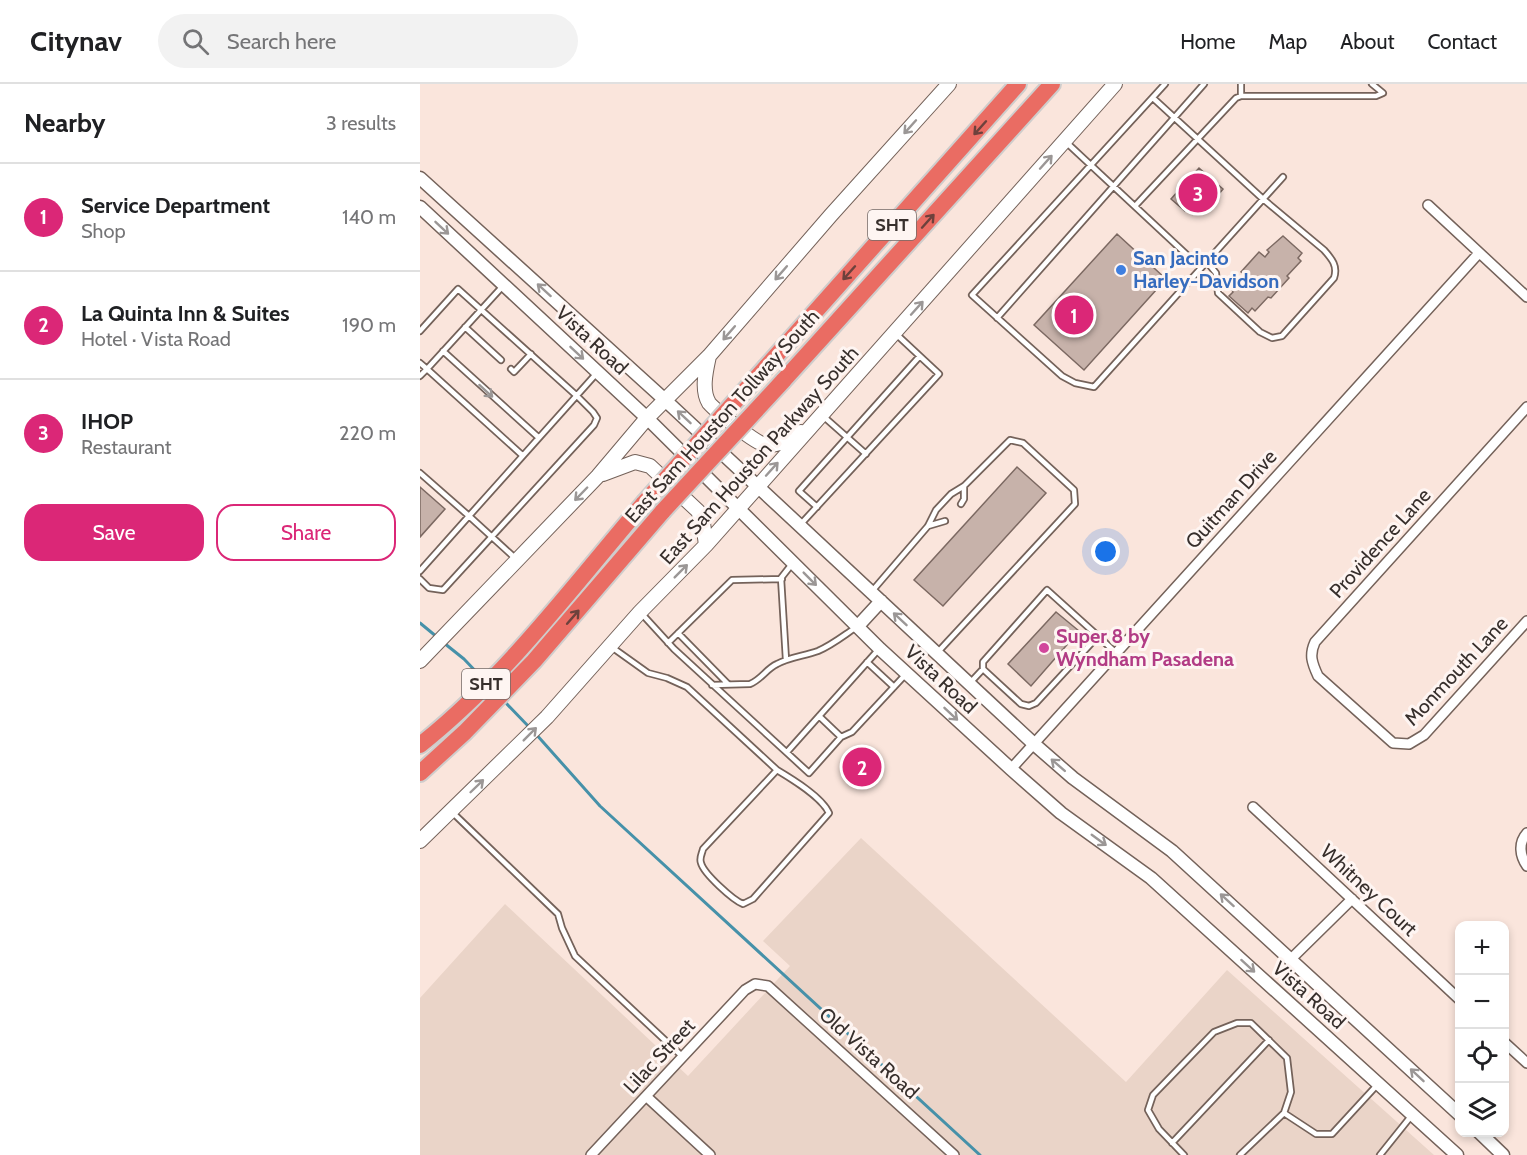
<!DOCTYPE html>
<meta charset="utf-8">
<style>
body{margin:0;font-family:Cabin,sans-serif;background:#f2f2f2;color:#202124}
.controls{position:absolute;right:18px;bottom:18px;display:grid;overflow:hidden;border-radius:12px;box-shadow:0 3px 9px #0003}
.controls button{width:54px;height:54px;display:grid;place-items:center;padding:0;border:0;border-bottom:2px solid #e0e0e0;background:#fff;color:#202124;font:30px sans-serif}
.you{position:absolute;left:686px;top:468px;width:21px;height:21px;margin:-15px;border:4px solid #fff;border-radius:50%;background:#1a73e8;box-shadow:0 0 0 9px #1a73e833}
.badge{display:grid;place-items:center;width:39px;height:39px;border-radius:50%;background:#db2777;color:#fff;font-size:20px;font-weight:700}
.pin{position:absolute;translate:-50% -50%;border:3px solid #fff;box-shadow:0 2px 6px #0006}
.list{margin:0;padding:0;list-style:none}
h2{display:flex;justify-content:space-between;align-items:center;height:78px;margin:0;padding:0 24px;font-size:26px}
h2 small{font-size:20px;font-weight:400;color:#757577}
.list li{display:grid;grid-template-columns:39px 1fr auto;gap:18px;align-items:center;box-sizing:border-box;height:108px;padding:0 24px;border-top:2px solid #e0e0e0}
.list b{display:block;font-size:22px;white-space:nowrap}
.list p{margin:0;font-size:20px;white-space:nowrap;color:#757577}
.list em{font-size:20px;font-style:normal;color:#757577}
.actions{display:flex;gap:12px;padding:18px 24px}
.actions a{flex:1;padding:14px 0;border:2px solid #db2777;border-radius:18px;text-align:center;font-size:21px;color:#db2777}
.actions .main{background:#db2777;color:#fff}
.icon{flex:none;width:33px;height:33px;fill:none;stroke:currentColor;stroke-width:2;stroke-linecap:round;stroke-linejoin:round}
.map{position:relative;flex:none;width:1107px;height:1071px;overflow:hidden}
header{display:flex;align-items:center;gap:36px;box-sizing:border-box;height:84px;padding:0 30px;background:#fff;border-bottom:2px solid #e0e0e0}
header strong{font-size:28px}
nav{display:flex;gap:33px;margin-inline-start:auto;font-size:21px}
.search{width:420px;height:54px;background:#f2f2f2;display:flex;align-items:center;gap:15px;box-sizing:border-box;padding:0 21px;border-radius:33px;color:#757577;font-size:22px}
main{display:flex}
aside{flex:1;background:#fff}
.map>svg:first-child{display:block}
.industrial{fill:#ead4c8}
.lines{fill:none;stroke-linecap:round;stroke-linejoin:round}
.stream{stroke:#4691a9;stroke-width:3}
.building{fill:#c7b2aa;stroke:#7c6962;stroke-width:1.5}
.service-casing{stroke:#74625a;stroke-width:8}
.minor-casing{stroke:#74625a;stroke-width:12}
.tertiary-casing{stroke:#74625a;stroke-width:15}
.secondary-casing{stroke:#74625a;stroke-width:16}
.motorway-casing{stroke:#cfcdcc;stroke-width:20}
.service{stroke:#fff;stroke-width:4.5}
.minor{stroke:#fff;stroke-width:9}
.tertiary{stroke:#fff;stroke-width:12}
.secondary{stroke:#fff;stroke-width:14}
.motorway{stroke:#ea6c63;stroke-width:16}
.motorway-bridge-casing{stroke:#cfcdcc;stroke-width:20;stroke-linecap:butt}
.motorway-bridge{stroke:#ea6c63;stroke-width:16}
.oneway{stroke:#9b9796}
.oneway2{stroke:#6d413c}
.shop-dot{fill:#3f7fe0;stroke:#fef5f2;stroke-width:2}
.hotel-dot{fill:#d1479c;stroke:#fef5f2;stroke-width:2}
.labels{text-anchor:middle;dominant-baseline:central;stroke-width:6;stroke-linejoin:round;paint-order:stroke}
.shield{fill:#fef5f2;stroke:#736a67;stroke-width:1.5}
.shield-label{font-size:18px;font-weight:bold;fill:#372f2c}
.shop-label{font-size:20px;font-weight:bold;fill:#366cbe;stroke:#fef5f2;text-anchor:start}
.street-label{font-size:20px;fill:#372f2c;stroke:#fef5f2}
.hotel-label{font-size:20px;font-weight:bold;fill:#b23c85;stroke:#fef5f2;text-anchor:start}
</style>
<header>
<strong>Citynav</strong>
<div class="search"><svg class="icon" aria-label="search" viewBox="0 0 24 24"><circle cx="10" cy="10" r="6"/><path d="M15 15l6 6"/></svg>Search here</div>
<nav><a>Home</a><a>Map</a><a>About</a><a>Contact</a></nav>
</header>
<main>
<aside>
<h2>Nearby<small>3 results</small></h2>
<ul class="list">
<li><span class="badge">1</span><div><b>Service Department</b><p>Shop</p></div><em>140 m</em></li>
<li><span class="badge">2</span><div><b>La Quinta Inn &amp; Suites</b><p>Hotel · Vista Road</p></div><em>190 m</em></li>
<li><span class="badge">3</span><div><b>IHOP</b><p>Restaurant</p></div><em>220 m</em></li>
</ul>
<div class="actions"><a class="main">Save</a><a>Share</a></div>
</aside>
<div class="map">
<svg width="1107" height="1071" viewBox="0 0 1107 1071">
<rect width="100%" height="100%" fill="#fae5dc"/>
<path class="industrial" d="M441,754L706,998L807,886L1014,1071H0V914L85,820L268,992L370,882L343,857Z"/>
<g class="lines">
<path class="stream" d="M0,539L17,553
M24,559L44,575L63,595
M84,617L111,645
M115,649L180,722L560,1071"/>
</g>
<path class="building" d="M779,84L803,105L793,117L788,113L773,130L768,124L765,127L751,115Z
M697,150L746,195L664,286L614,241Z
M863,152L882,169L878,174L881,177L867,192L869,194L851,214L848,213L835,227L832,224L828,229L809,212L813,208L812,206L821,196L823,198L828,193L821,188L839,168L845,173L849,168L847,166Z
M597,383L626,409L523,522L494,496Z
M0,403L25,425L0,453Z
M636,528L659,547L611,602L588,580Z"/>
<g class="lines">
<defs>
<path id="service" d="M745,0L552,211L642,292L655,299L674,303L863,93
M821,0V12
M733,14L843,115L904,166C912,175 918,182 914,194L862,252L852,254L840,248L798,209L796,189L787,178
M647,59L781,184
M715,122L816,14L821,12H956L963,9L952,0
M82,203L7,285L102,371
M577,234L784,0
M45,243L81,276
M0,247L38,205L157,312L173,328L177,334L174,341L23,506L9,504L0,495
M23,267L118,353
M0,279L7,285L0,292
M91,285L94,288L111,270
M403,332L446,370
M0,389L49,432L0,487
M541,420L544,415V402
M397,423L379,407L499,273
M380,441L519,290L475,249
M508,442L525,437
M95,474L49,432L176,290
M453,506L508,442L516,426L531,410L544,402L590,356L603,359L654,406L655,420L517,569
M222,530L254,565L389,689L421,653L432,648L486,590
M258,549L308,600
M248,559L312,496L362,495
M193,564L228,589L247,594L267,603L357,686L283,765C282,770 279,774 281,779C284,790 313,816 323,820L333,815L409,729C402,713 372,695 357,686
M366,576L361,494L372,480
M447,578L474,603
M563,585V578L627,506L678,552
M549,600L563,585L601,620L609,622L616,619L678,552L696,569
M292,601L330,600C342,595 346,585 357,580C370,573 384,572 398,567C412,561 423,552 435,544
M399,632L421,653
M367,668L459,565
M33,729L138,830L142,844L155,872L263,973
M752,1059L849,956
M764,1071L739,1045L728,1026L733,1011L794,948L817,939H831L867,974L871,1008L864,1029
M820,1071L864,1029L896,1050H912L958,1000
M960,1071L992,1031"/>
<path id="minor" d="M1008,121L1107,213
M1107,323L895,558C889,571 892,579 898,592L973,659L989,660L1004,651L1107,537
M591,685L1059,169
M833,723L1040,916
M1107,749C1098,759 1100,772 1107,782
M871,875L932,815
M1084,958L1107,979
M227,1013L290,1071
M171,1071L325,906L335,900L348,902L534,1071"/>
<path id="tertiary" d="M0,94L245,316L614,660L653,694L752,767L1040,1031
M0,123L227,334L460,565L591,685L641,729L731,794L1037,1071
M438,542L461,517
M1059,1048L1083,1071"/>
<path id="secondary" d="M289,272C286,286 281,306 289,319C296,327 336,360 346,361C358,362 371,354 381,348
M183,390L215,378L230,382L278,427L283,439L286,461
M0,577L178,392L227,334L289,272L411,131L529,0
M0,757L127,633L220,528L286,461L695,0"/>
<path id="motorway" d="M346,283L598,0
M363,297L632,0
M0,661C86,593 153,502 224,419
M0,689L45,648L114,577L243,427"/>
</defs>
<use href="#service" class="service-casing"/>
<use href="#minor" class="minor-casing"/>
<use href="#tertiary" class="tertiary-casing"/>
<use href="#secondary" class="secondary-casing"/>
<use href="#motorway" class="motorway-casing"/>
<use href="#service" class="service"/>
<use href="#minor" class="minor"/>
<use href="#tertiary" class="tertiary"/>
<use href="#secondary" class="secondary"/>
<use href="#motorway" class="motorway"/>
<defs>
<path id="motorway-bridge" d="M224,419L346,283
M243,427L363,297"/>
</defs>
<use href="#motorway-bridge" class="motorway-bridge-casing"/>
<use href="#motorway-bridge" class="motorway-bridge"/>
</g>
<defs><path id="oneway-shaft" d="M-6 0H5M1.5-3L5.5 0L1.5 3" fill="none" stroke-width="1.6" stroke-linecap="round" stroke-linejoin="round" transform="scale(1.5)"/></defs>
<g class="oneway">
<use href="#oneway-shaft" transform="translate(490 43) rotate(132)"/>
<use href="#oneway-shaft" transform="translate(626 78) rotate(-48)"/>
<use href="#oneway-shaft" transform="translate(22 144) rotate(43)"/>
<use href="#oneway-shaft" transform="translate(361 189) rotate(131)"/>
<use href="#oneway-shaft" transform="translate(124 206) rotate(-138)"/>
<use href="#oneway-shaft" transform="translate(497 224) rotate(-48)"/>
<use href="#oneway-shaft" transform="translate(309 249) rotate(131)"/>
<use href="#oneway-shaft" transform="translate(157 269) rotate(43)"/>
<use href="#oneway-shaft" transform="translate(66 307) rotate(42)"/>
<use href="#oneway-shaft" transform="translate(264 333) rotate(-137)"/>
<use href="#oneway-shaft" transform="translate(352 385) rotate(-48)"/>
<use href="#oneway-shaft" transform="translate(161 410) rotate(134)"/>
<use href="#oneway-shaft" transform="translate(261 487) rotate(-45)"/>
<use href="#oneway-shaft" transform="translate(390 495) rotate(45)"/>
<use href="#oneway-shaft" transform="translate(480 535) rotate(-137)"/>
<use href="#oneway-shaft" transform="translate(531 630) rotate(43)"/>
<use href="#oneway-shaft" transform="translate(110 650) rotate(-45)"/>
<use href="#oneway-shaft" transform="translate(638 681) rotate(-139)"/>
<use href="#oneway-shaft" transform="translate(57 702) rotate(-44)"/>
<use href="#oneway-shaft" transform="translate(679 756) rotate(36)"/>
<use href="#oneway-shaft" transform="translate(807 816) rotate(-138)"/>
<use href="#oneway-shaft" transform="translate(828 882) rotate(42)"/>
<use href="#oneway-shaft" transform="translate(997 991) rotate(-137)"/>
</g>
<g class="oneway2">
<use href="#oneway-shaft" transform="translate(560 44) rotate(132)"/>
<use href="#oneway-shaft" transform="translate(508 137) rotate(-48)"/>
<use href="#oneway-shaft" transform="translate(429 189) rotate(132)"/>
<use href="#oneway-shaft" transform="translate(153 533) rotate(-49)"/>
</g>
<circle class="shop-dot" cx="701" cy="186" r="6"/>
<circle class="hotel-dot" cx="624" cy="564" r="6"/>
<g class="labels">
<g class="shield">
<rect x="448" y="126" width="48" height="30" rx="4.5"/>
<rect x="42" y="585" width="48" height="30" rx="4.5"/>
</g>
<g class="shield-label">
<text x="472" y="141">SHT</text>
<text x="66" y="600">SHT</text>
</g>
<g class="shop-label">
<text x="713" y="174">San Jacinto<tspan x="713" dy="23">Harley-Davidson</tspan></text>
</g>
<g class="street-label">
<text transform="translate(172 256) rotate(43)">Vista Road</text>
<text transform="translate(302 332) rotate(-48)">East Sam Houston Tollway South</text>
<text transform="translate(339 371) rotate(-48)">East Sam Houston Parkway South</text>
<text transform="translate(811 415) rotate(-48)">Quitman Drive</text>
<text transform="translate(960 459) rotate(-48)">Providence Lane</text>
<text transform="translate(1036 587) rotate(-47)">Monmouth Lane</text>
<text transform="translate(521 595) rotate(43)">Vista Road</text>
<text transform="translate(949 806) rotate(43)">Whitney Court</text>
<text transform="translate(889 911) rotate(42)">Vista Road</text>
<text transform="translate(449 969) rotate(42)">Old Vista Road</text>
<text transform="translate(239 972) rotate(-47)">Lilac Street</text>
</g>
<g class="hotel-label">
<text x="636" y="552">Super 8 by<tspan x="636" dy="23">Wyndham Pasadena</tspan></text>
</g>
</g>
</svg>
<div class="controls">
<button>+</button>
<button>−</button>
<button><svg class="icon" aria-label="locate" viewBox="0 0 24 24"><circle cx="12" cy="12" r="6"/><path d="M12 2v4M12 18v4M2 12h4M18 12h4"/></svg></button>
<button><svg class="icon" aria-label="layers" viewBox="0 0 24 24"><path d="M12 4l9 5-9 5-9-5zM3 14l9 5 9-5"/></svg></button>
</div>
<div class="you"></div>
<div class="pin badge" style="left:654px;top:231px">1</div>
<div class="pin badge" style="left:442px;top:683px">2</div>
<div class="pin badge" style="left:778px;top:109px">3</div>
</div>
</main>
